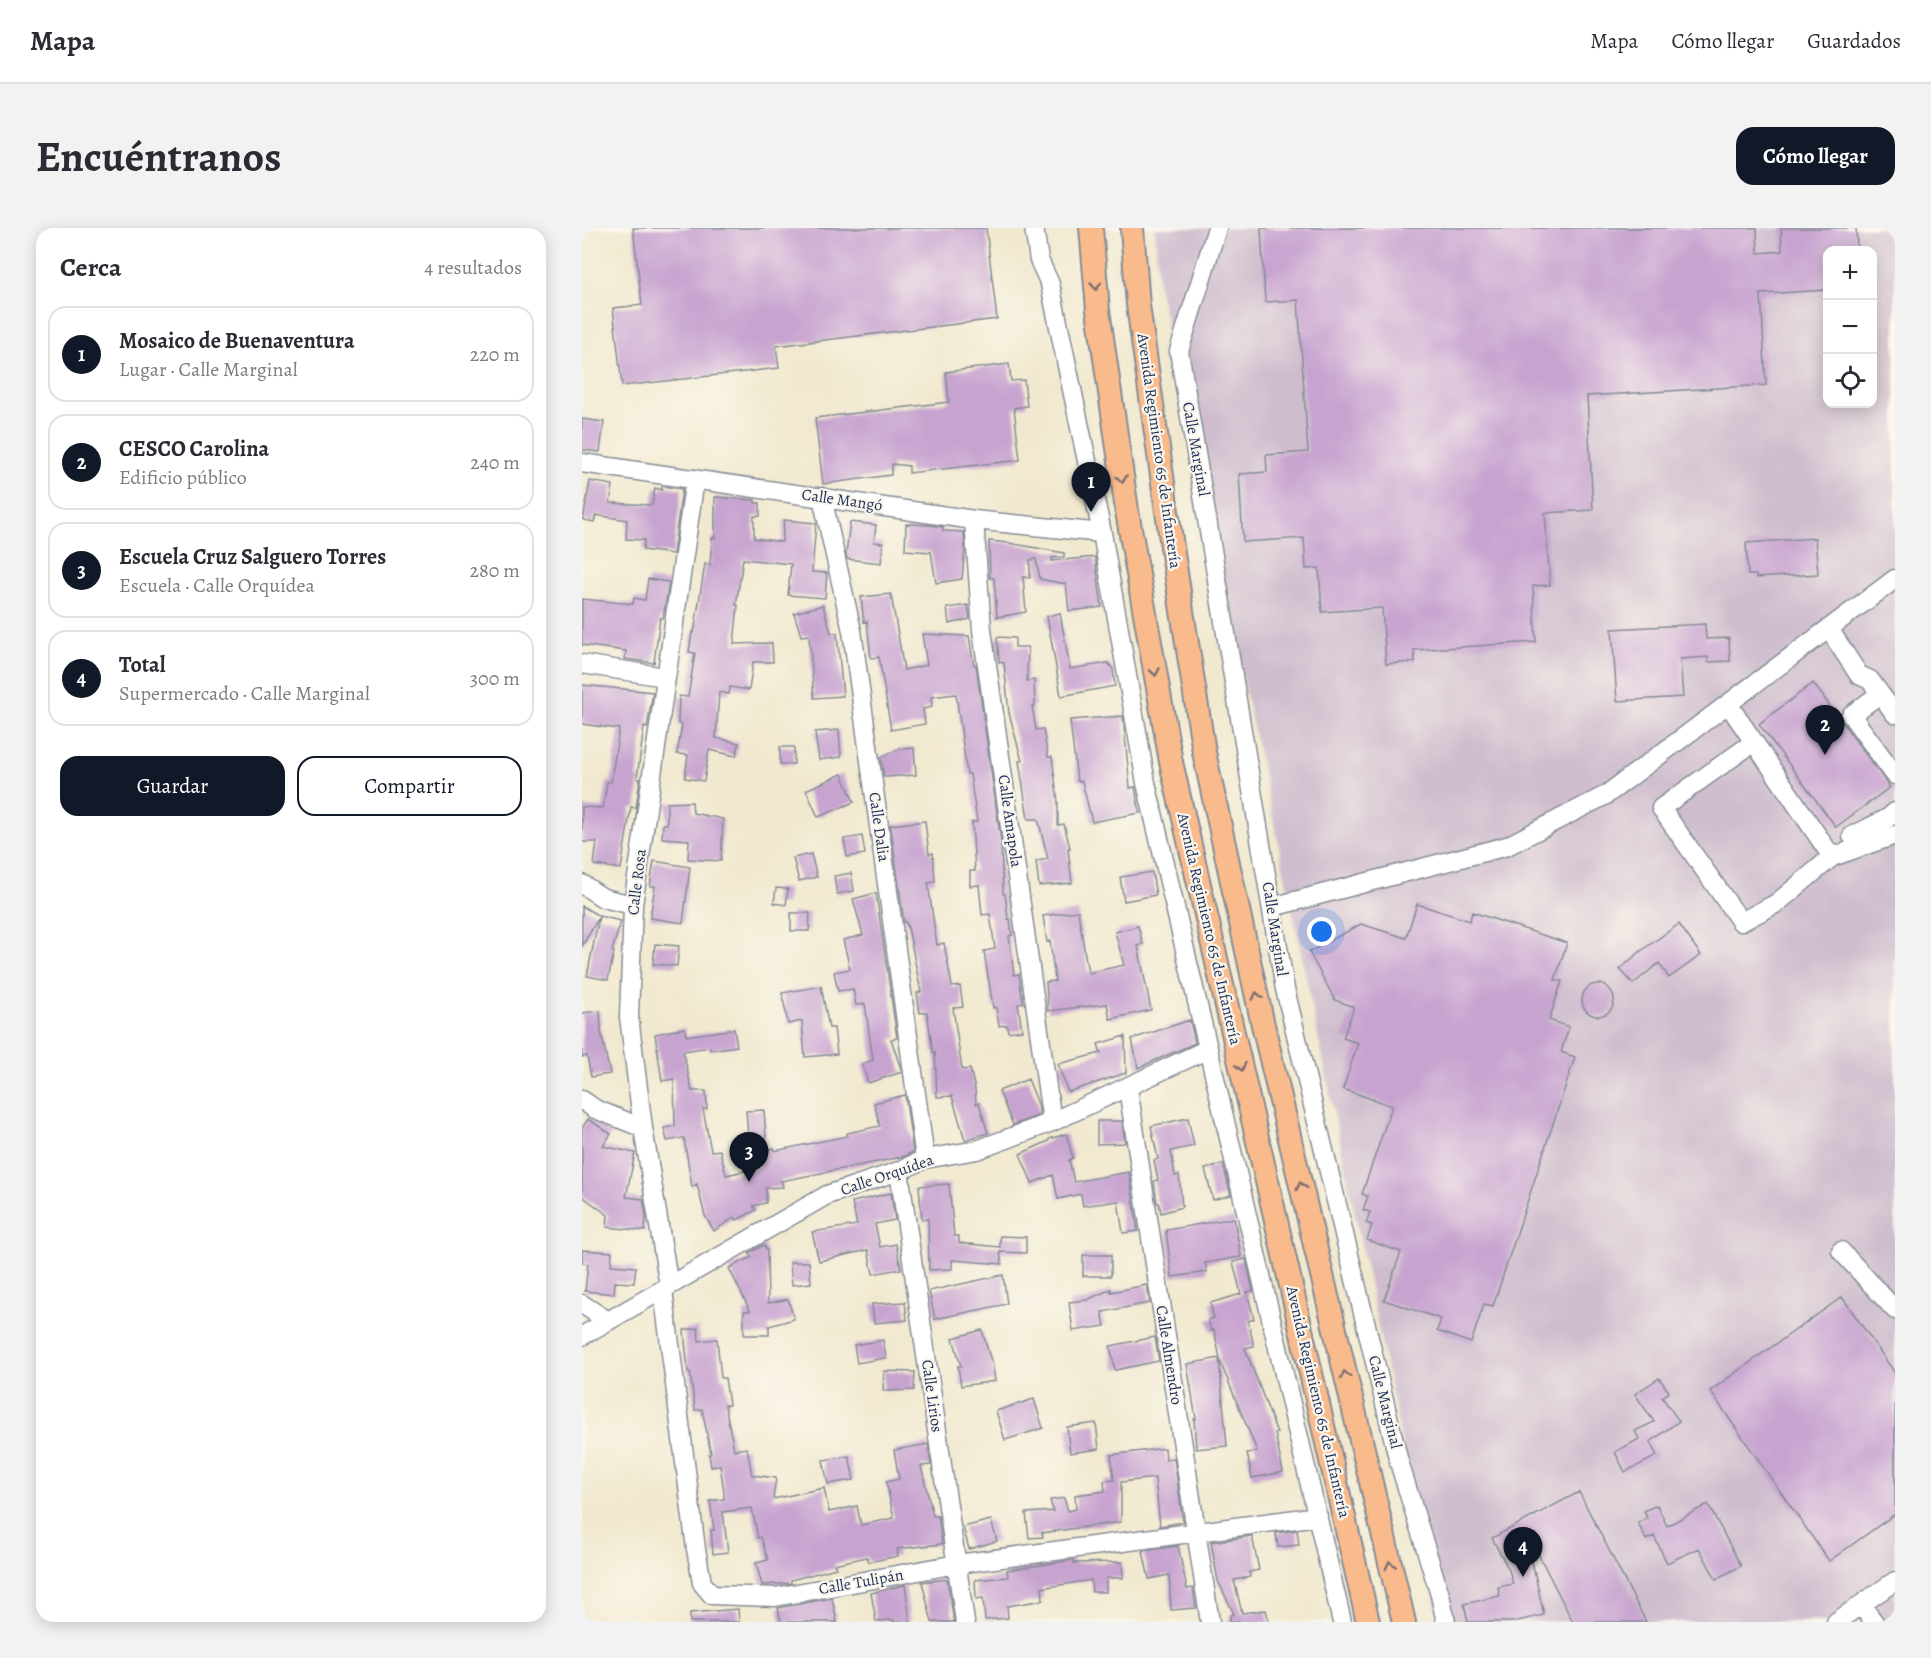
<!DOCTYPE html>
<html lang="es">
<meta charset="utf-8">
<style>
body{margin:0;font-family:Alegreya,serif;background:#f2f2f3;color:#2b2b33}
.controls{position:absolute;right:18px;top:18px;display:grid;overflow:hidden;border-radius:12px;box-shadow:0 3px 15px #0003}
.controls button{width:54px;height:54px;display:grid;place-items:center;padding:0;border:0;border-bottom:2px solid #e1e1e2;background:#fff;color:#2b2b33;font:30px sans-serif}
.you{position:absolute;left:740px;top:704px;width:21px;height:21px;margin:-15px;border:4px solid #fff;border-radius:50%;background:#1a73e8;box-shadow:0 0 0 9px #1a73e833}
.badge{display:grid;place-items:center;width:39px;height:39px;border-radius:50%;background:#111827;color:#fff;font-size:20px;font-weight:700}
.pin{position:absolute;translate:-50% -50px;filter:drop-shadow(0 2px 3px #0008)}
.pin::after{content:'';position:absolute;top:32px;width:21px;height:18px;background:inherit;clip-path:polygon(0 0,100% 0,50% 100%)}
.list{margin:0;padding:0;list-style:none}
h2{display:flex;justify-content:space-between;align-items:center;height:78px;margin:0;padding:0 24px;font-size:26px}
h2 small{font-size:20px;font-weight:400;color:#7c7c81}
.list li{display:grid;grid-template-columns:39px 1fr auto;gap:18px;align-items:center;box-sizing:border-box;height:96px;margin:0 12px 12px;padding:0 12px;border:2px solid #e1e1e2;border-radius:18px}
.list b{display:block;font-size:22px;white-space:nowrap}
.list p{margin:0;font-size:20px;white-space:nowrap;color:#7c7c81}
.list em{font-size:20px;font-style:normal;color:#7c7c81}
.actions{display:flex;gap:12px;padding:18px 24px}
.actions a{flex:1;padding:14px 0;border:2px solid #111827;border-radius:18px;text-align:center;font-size:21px;color:#111827}
.actions .main{background:#111827;color:#fff}
.icon{flex:none;width:33px;height:33px;fill:none;stroke:currentColor;stroke-width:2;stroke-linecap:round;stroke-linejoin:round}
.map{position:relative;flex:none;width:1313px;height:1394px;overflow:hidden;border-radius:18px}
header{display:flex;align-items:center;gap:36px;box-sizing:border-box;height:84px;padding:0 30px;background:#fff;border-bottom:2px solid #e1e1e2}
header strong{font-size:28px}
nav{display:flex;gap:33px;margin-inline-start:auto;font-size:21px}
.intro{display:flex;align-items:center;justify-content:space-between;box-sizing:border-box;height:144px;padding:0 36px}
h1{margin:0;font-size:42px}
.button{padding:15px 27px;border-radius:18px;background:#111827;color:#fff;font-size:21px;font-weight:700}
main{display:flex;gap:36px;padding:0 36px}
aside{flex:1;background:#fff;border-radius:18px;box-shadow:0 3px 15px #0003}
.map>svg:first-child{display:block}
.industrial{fill:#cfbdce;fill-rule:evenodd}
.building{fill:#c7a3d0}
.lines{fill:none;stroke-linecap:round;stroke-linejoin:round}
.minor-casing{stroke:#868c96;stroke-width:21}
.major-casing{stroke:#868c96;stroke-width:26}
.minor{stroke:#fff;stroke-width:18}
.major{stroke:#fabb8c;stroke-width:22}
.oneway{stroke:#7f6e73}
.labels{text-anchor:middle;dominant-baseline:central;stroke-width:4.5;stroke-linejoin:round;paint-order:stroke}
.street-label{font-size:16px;fill:#1b2f5e;stroke:#fbf7ec}
</style>
<header>
<strong>Mapa</strong>
<nav><a>Mapa</a><a>Cómo llegar</a><a>Guardados</a></nav>
</header>
<div class="intro"><h1>Encuéntranos</h1><a class="button">Cómo llegar</a></div>
<main>
<aside>
<h2>Cerca<small>4 resultados</small></h2>
<ul class="list">
<li><span class="badge">1</span><div><b>Mosaico de Buenaventura</b><p>Lugar · Calle Marginal</p></div><em>220 m</em></li>
<li><span class="badge">2</span><div><b>CESCO Carolina</b><p>Edificio público</p></div><em>240 m</em></li>
<li><span class="badge">3</span><div><b>Escuela Cruz Salguero Torres</b><p>Escuela · Calle Orquídea</p></div><em>280 m</em></li>
<li><span class="badge">4</span><div><b>Total</b><p>Supermercado · Calle Marginal</p></div><em>300 m</em></li>
</ul>
<div class="actions"><a class="main">Guardar</a><a>Compartir</a></div>
</aside>
<div class="map">
<svg width="1313" height="1394" viewBox="0 0 1313 1394">
<rect width="100%" height="100%" fill="#fbf7ec"/>
<filter id="ink" filterUnits="userSpaceOnUse"><feTurbulence type="fractalNoise" baseFrequency=".0167" numOctaves="2"/><feDisplacementMap in="SourceGraphic" scale="12" xChannelSelector="R" yChannelSelector="G"/><feConvolveMatrix kernelMatrix="1 2 1 2 8 2 1 2 1" color-interpolation-filters="sRGB"/></filter>
<filter id="wash" filterUnits="userSpaceOnUse"><feTurbulence type="fractalNoise" baseFrequency=".008" numOctaves="4" result="noise"/><feDisplacementMap in="SourceGraphic" scale="24" xChannelSelector="R" yChannelSelector="G"/><feGaussianBlur stdDeviation="1.35" result="paint"/><feColorMatrix in="noise" values="0 0 0 0 0 0 0 0 0 0 0 0 0 0 0 0 0 1.4 0 .05"/><feComposite in="paint" operator="in"/></filter>
<g filter="url(#wash)">
<rect width="100%" height="100%" fill="#f1e9cf"/>
<path class="industrial" d="M573,0H1313V1394H857L696,614L576,57ZM1246,22H1290V176H1246Z"/>
<g id="blocks">
<path class="building" d="M51,0H404L415,91L194,118L197,140L40,158L31,80L60,77Z
M679,0H1175L1176,25L1200,23L1199,0H1274L1275,22H1245V62L1179,66L1184,157L1005,168L1011,282L963,285L968,357L951,358L954,414L832,422L833,434L804,436L800,380L740,384L737,340L724,341L722,310L661,314L657,246L685,244L684,227L726,224L716,72L683,74Z
M427,136L429,153L442,152L445,178L432,180L438,232L327,245V238L310,236L309,247L241,256L233,190L367,174L364,144Z
M0,191L22,194L18,224L0,222Z
M8,253L31,257L28,275L70,277L73,260L80,262V258L100,261L91,326L61,322L62,312L44,311L45,292L14,287L12,294L1,292Z
M133,269L173,272V275H178V288H172V310L200,314L202,292L234,295L230,344L245,345L243,370L206,367L209,336L161,331L154,377H156L152,416L190,415L191,434H171L167,462L148,459L147,466L137,464L134,510L157,515L154,528L127,522L122,553L103,550L106,527L95,526L100,497L96,496L97,468L106,469L113,425L107,424L110,404L112,405L123,336L128,337L130,310H133Z
M268,294L294,297L292,314L301,315L299,335L265,331L264,326Z
M324,296L348,297L361,299V303L382,304L383,320L380,351L354,355L349,324L323,322Z
M1233,310L1236,346L1174,350V347H1166L1164,315Z
M407,313L427,315L482,325V329L470,330V333L513,329L520,379L487,383L484,356L458,351L454,331L448,332V350L441,349L444,384L415,389L412,350H408Z
M66,351L87,354L81,390H78L72,435L43,431L44,423L0,417V371L51,376L52,370L63,372Z
M309,366L322,442L345,437L340,406L387,408L392,437H394L419,614L421,666H423L426,691H428L430,707L427,708L432,747L437,746L441,775L436,776L440,802L426,804L425,797L417,798L414,779L411,780L402,723L413,721L408,686L400,687L397,657L388,658V643H393L390,594H395L388,546H385L374,466L349,469L350,479L341,481L343,496L309,502L297,429L289,430L285,393L282,394L279,369Z
M241,377L249,405H255L261,468L232,470L227,407L219,408L212,385Z
M386,377L388,391L367,396L365,380Z
M478,385L488,441L526,435L531,441L533,458L479,468L465,388Z
M1123,396L1124,411L1147,410L1148,433L1126,434V429L1098,431L1101,469L1035,473L1030,401Z
M415,409L433,410V419H446L445,453L452,452L453,478H450L454,502L461,501L466,529H470L476,574V597L482,596L488,620H486L490,655L457,658L454,633L466,631L456,591H446L437,533H440L427,485L422,435L417,434Z
M1231,455L1308,559L1254,599L1177,496Z
M0,457L71,464L65,500L62,499L55,550L58,551L54,580L49,579L39,641L12,637L15,614H0V579L21,580L25,554H29L37,501L0,496Z
M541,488L548,560L553,559L558,585L510,594L500,553H495L488,492Z
M257,502L259,529L237,532L233,504Z
M198,519H212V536H198Z
M332,520L334,547L302,549L299,529L317,521Z
M260,546L272,574L236,589L224,562Z
M110,574L111,585L141,591L139,633L106,631L107,612L80,610L81,596H85V575Z
M343,593L347,626L351,625L353,654L346,655L355,717L362,715L370,759L378,758L381,779L371,780L380,842L388,841L393,861L394,876L397,875L406,905L383,912L370,868L355,869L353,824L351,825L345,784L338,785L335,765L339,764L327,704L324,694H322L309,601L308,597Z
M280,608L283,626L265,629L262,611Z
M229,626L235,649L217,653L211,630Z
M72,633L108,639L101,695L68,690L73,658H68Z
M570,644L574,667L542,673L538,649Z
M269,645L272,663L255,666L252,648Z
M194,660L206,661L204,677L192,675Z
M294,665L315,810L309,811L320,844L286,855L280,836L291,832L283,776L274,777L271,761L256,763L252,744L268,741L261,712L281,707L271,671Z
M835,676L888,693L890,684L985,715L973,752L980,753L967,792L987,799L979,824L993,829L911,1078L902,1076L889,1115L855,1103L859,1091L802,1072L819,1024L785,1012L790,997L784,995L788,984L781,982L786,968L780,966L810,878L761,861L776,815L761,810L772,779L753,772L727,724L779,696L824,710Z
M0,678L17,688L39,693L30,723L32,724L26,752L5,748L17,689L0,718Z
M496,683L506,745L542,737L533,704L556,698L561,716L556,718L569,782L528,791L525,776L466,783L464,754L473,753L468,713L465,714L461,688Z
M209,685H228L227,703H209Z
M1097,696L1119,727L1087,750L1077,735L1051,756L1038,741L1059,723Z
M73,716L97,718L95,738L71,736Z
M1000 772a16 16 0 1 1 32 0a16 16 0 1 1-32 0Z
M239,758L247,800H252L255,826L223,829L220,793L206,796L200,765Z
M18,783L19,804L28,846L9,849L5,828L0,829V785Z
M608,792L613,815L556,840L550,811Z
M103,800L104,808L152,801L155,818L128,822V819L101,823L110,863H124L125,881H121L129,923L138,922L144,947L177,940L170,907H166L164,883L182,882L185,922L192,920L193,923L265,908V905L298,898L292,875L323,867L331,924L320,929L199,953L201,959L184,960V975L171,978L174,982L155,992L153,989L132,1003L123,988L115,956L110,959L102,910L85,913L82,900L93,898L92,851L80,853L73,806Z
M543,808L544,845L486,864L476,836L519,825L516,816Z
M446,851L456,876L458,887L431,897L417,863Z
M606,890L612,918L589,923L593,948L597,947L600,979L579,985L577,975H575L572,953L576,952L572,932L576,931L569,898Z
M6,891L29,906L21,918L53,925L44,969L61,971L64,987L63,1003L25,999L26,987L0,968V900Z
M515,893H540L543,915L515,916Z
M484,906L491,930L487,932L492,954L547,944L556,1003L541,1005L536,973L501,978L499,966L476,971L471,947L450,955L438,926L467,913V911Z
M641,936L649,967L631,972L623,941Z
M367,956L372,1008H377V1015L418,1019V1008L444,1009V1025L418,1024L420,1036L370,1032V1041L347,1042L346,991L340,992L337,958Z
M309,965L313,992L293,996L298,1019L314,1016L319,1041L291,1046L286,1022L237,1033L230,1004L275,997L270,974Z
M652,990L659,1029L623,1035L625,1044L590,1049L584,1002Z
M182,1017L185,1023L186,1075L206,1071L212,1091L187,1098V1107H162V1083H168L147,1040L170,1029L167,1025Z
M0,1022L30,1024L29,1037L54,1039L52,1055L33,1054L32,1066L3,1063L6,1036L0,1035Z
M501,1027H529V1048H501Z
M664,1031L671,1063L665,1064L672,1091L666,1093L672,1118L663,1120L695,1205H693L701,1244L670,1250L665,1225L675,1223L637,1131L645,1218L614,1221L612,1191H614L605,1136L638,1130L632,1102L629,1103L626,1092L632,1090L628,1075L659,1066L651,1034Z
M208,1034H227L229,1055L210,1057Z
M421,1047L425,1076L353,1091L347,1063Z
M565,1057L568,1075L520,1084L523,1098L491,1103L487,1074L505,1072L529,1061V1064Z
M1260,1069L1313,1145V1286L1247,1333L1128,1163Z
M323,1074L325,1092L292,1095L290,1076Z
M116,1100L117,1113L135,1111L139,1150H143L147,1177H143L152,1222L165,1220L170,1247L194,1250L191,1271L242,1260L247,1284L275,1278L279,1297L312,1290L304,1254L317,1251L312,1222L346,1216L349,1237L339,1238L351,1288H356L360,1316L315,1321L316,1328L287,1334L285,1329L252,1336L254,1340L209,1352V1355L180,1357L174,1335L186,1332L179,1309L176,1310L170,1280L141,1284L146,1324L131,1326L129,1302H132L128,1273L142,1271V1264L138,1237L129,1239L127,1226H129L120,1181L113,1182L108,1144H106L102,1102Z
M400,1102L409,1133H410L413,1153L379,1158L376,1138H379L371,1110Z
M573,1109L577,1133L533,1142L528,1118Z
M301,1112L304,1130L275,1135L272,1117Z
M302,1143L333,1144L332,1162L301,1163Z
M1077,1150L1087,1164L1080,1169L1097,1193L1068,1214L1075,1228L1043,1244L1033,1224L1057,1211L1053,1203L1072,1194L1053,1166Z
M452,1171L461,1200L423,1212L414,1183Z
M514,1195L517,1221L488,1225L485,1199Z
M583,1220L584,1232L592,1230L601,1294L578,1298L573,1250L539,1254V1294L460,1305L461,1309L447,1310L444,1285L471,1283L468,1272L482,1270L486,1283L494,1281L493,1267L523,1263L522,1253L532,1252L529,1227Z
M267,1228L272,1252L246,1256L241,1232Z
M997,1264L1064,1394H991L946,1306H944L962,1387L931,1394H886L882,1376L918,1368L916,1359L931,1356L927,1342L910,1310Z
M1126,1276L1159,1338L1134,1351L1117,1320L1085,1335L1072,1308L1064,1312L1056,1295L1065,1290L1062,1283L1075,1277L1085,1298Z
M409,1292L415,1313L387,1321L381,1299Z
M715,1302L717,1317L696,1319L694,1305Z
M670,1308L677,1342L667,1344L668,1349L652,1352L660,1385L684,1382L687,1394H648V1387L652,1386L636,1353L629,1314Z
M596,1318L605,1361L611,1360L614,1380L589,1382L587,1347L567,1351L561,1323Z
M492,1332V1335L540,1334L541,1350H524V1364H510L509,1352L460,1360L461,1372L425,1378L426,1390L403,1392L401,1370L394,1371L393,1352L426,1349L425,1342Z
M365,1351L372,1394H350L340,1354Z
M323,1357L328,1394H312V1392L294,1393L289,1365Z
M250,1370L255,1394H199L196,1380Z
M156,1381L157,1394H108V1385Z"/>
</g>
</g>
<g filter="url(#ink)">
<use href="#blocks" fill-opacity="0" stroke="#868c96" stroke-width="1.5"/>
<g class="lines">
<defs>
<path id="minor" d="M452,0L457,32L468,56L520,305L564,555L760,1394
M635,0L597,123L703,761L817,1234L858,1367L864,1394
M0,235L392,292L520,305
M240,269L270,403L343,931
M392,292L400,402L470,894
M1247,401L1277,447L1288,452L1313,486
M0,436L83,449
M1298,466L1269,487L1313,547
M1146,476L1172,514L1079,580L1159,694L1195,675L1250,629L1313,607
M1172,514L1250,629
M1270,608L1306,590L1313,584
M0,656L21,670L51,677
M690,679L925,618L1024,567L1313,351
M546,860L628,1394
M0,872L13,881L61,900
M317,943L383,1394
M1259,1023L1313,1082
M87,1058L61,900L47,789L51,677L113,251
M81,1062L114,1321L120,1355L130,1367L193,1369L375,1336L736,1288
M0,1076L26,1093
M0,1108L245,967L317,943L343,931L395,922L470,894L626,821
M1279,1377L1292,1394
M1254,1394L1313,1353"/>
<path id="major" d="M509,0L516,82L546,289L589,534L786,1394
M550,0L556,77L590,319L622,524L681,797L822,1394"/>
</defs>
<use href="#minor" class="minor-casing"/>
<use href="#major" class="major-casing"/>
<use href="#minor" class="minor"/>
<use href="#major" class="major"/>
</g>
<defs><path id="oneway-chevron" d="M-2-3.5L2.5 0L-2 3.5" fill="none" stroke-width="1.6" stroke-linecap="round" stroke-linejoin="round" transform="scale(1.5)"/></defs>
<g class="oneway">
<use href="#oneway-chevron" transform="translate(514 58) rotate(86)"/>
<use href="#oneway-chevron" transform="translate(540 251) rotate(82)"/>
<use href="#oneway-chevron" transform="translate(573 444) rotate(80)"/>
<use href="#oneway-chevron" transform="translate(675 768) rotate(-102)"/>
<use href="#oneway-chevron" transform="translate(659 839) rotate(77)"/>
<use href="#oneway-chevron" transform="translate(719 958) rotate(-103)"/>
<use href="#oneway-chevron" transform="translate(763 1147) rotate(-103)"/>
<use href="#oneway-chevron" transform="translate(808 1337) rotate(-104)"/>
</g>
</g>
<g class="labels">
<g class="street-label">
<text transform="translate(614 221) rotate(80)">Calle Marginal</text>
<text transform="translate(577 223) rotate(82)">Avenida Regimiento 65 de Infantería</text>
<text transform="translate(260 272) rotate(8)">Calle Mangó</text>
<text transform="translate(428 593) rotate(82)">Calle Amapola</text>
<text transform="translate(297 599) rotate(82)">Calle Dalia</text>
<text transform="translate(55 654) rotate(-83)">Calle Rosa</text>
<text transform="translate(627 701) rotate(77)">Avenida Regimiento 65 de Infantería</text>
<text transform="translate(693 701) rotate(81)">Calle Marginal</text>
<text transform="translate(305 947) rotate(-19)">Calle Orquídea</text>
<text transform="translate(587 1127) rotate(81)">Calle Almendro</text>
<text transform="translate(350 1168) rotate(82)">Calle Lirios</text>
<text transform="translate(736 1174) rotate(77)">Avenida Regimiento 65 de Infantería</text>
<text transform="translate(803 1174) rotate(76)">Calle Marginal</text>
<text transform="translate(279 1354) rotate(-10)">Calle Tulipán</text>
</g>
</g>
</svg>
<div class="controls">
<button>+</button>
<button>−</button>
<button><svg class="icon" aria-label="locate" viewBox="0 0 24 24"><circle cx="12" cy="12" r="6"/><path d="M12 2v4M12 18v4M2 12h4M18 12h4"/></svg></button>
</div>
<div class="you"></div>
<div class="pin badge" style="left:509px;top:284px">1</div>
<div class="pin badge" style="left:1243px;top:527px">2</div>
<div class="pin badge" style="left:167px;top:954px">3</div>
<div class="pin badge" style="left:941px;top:1349px">4</div>
</div>
</main>
